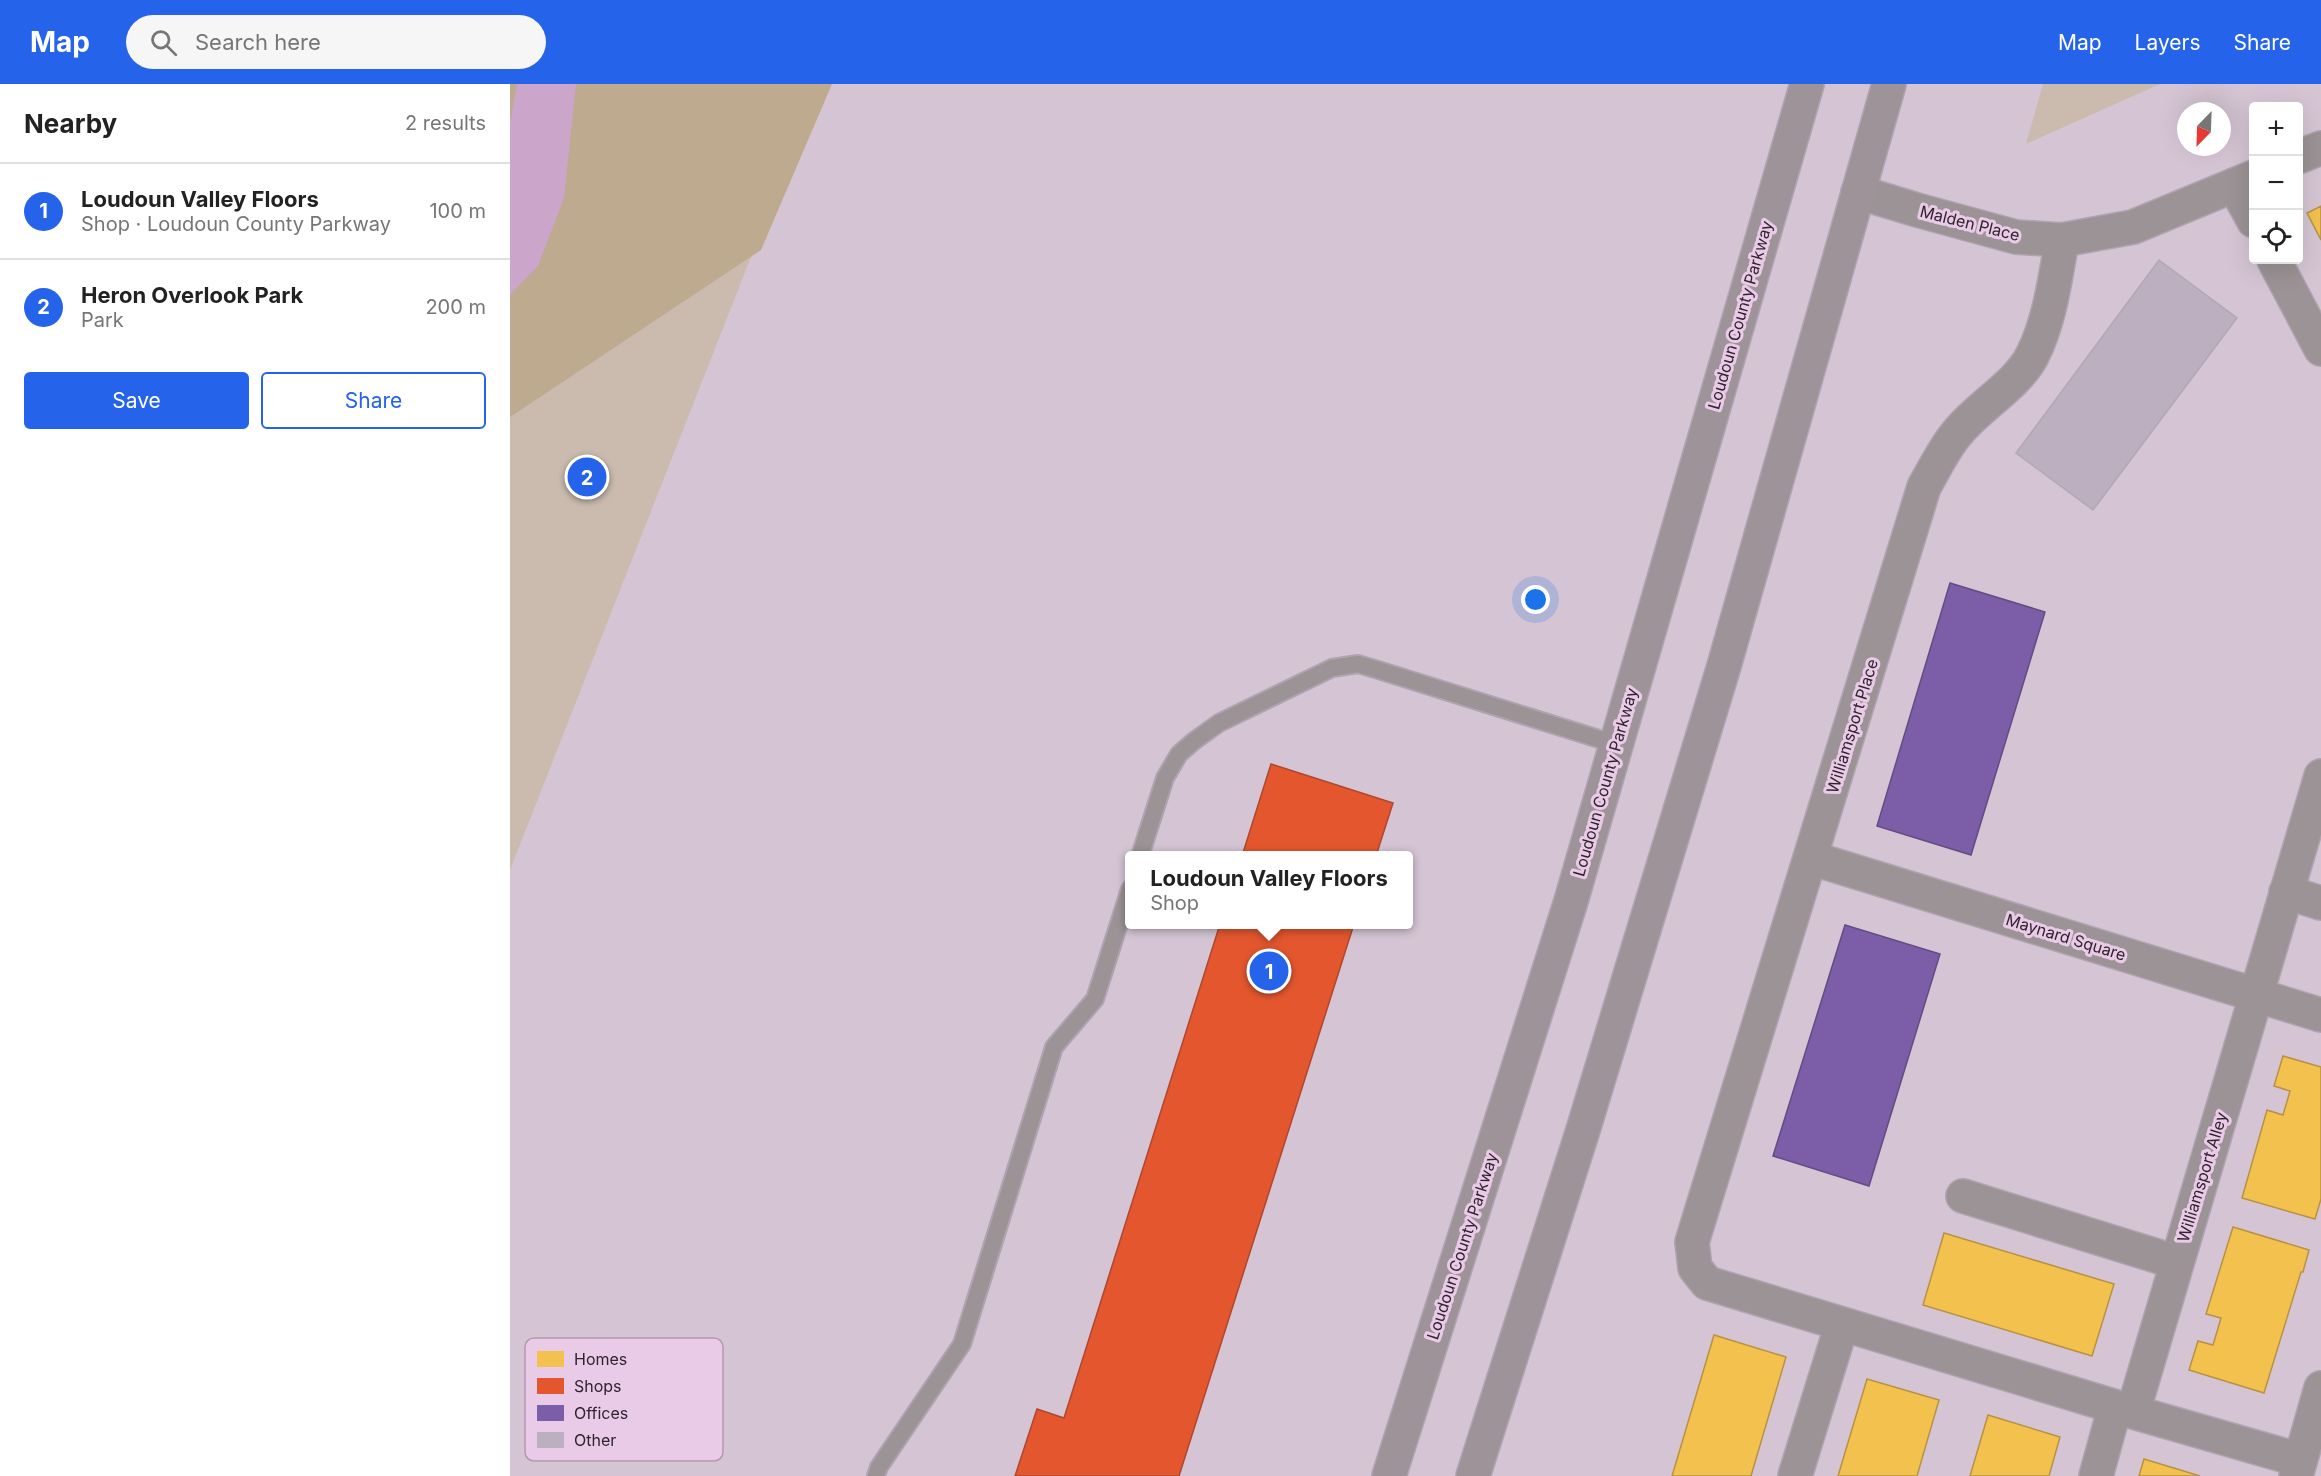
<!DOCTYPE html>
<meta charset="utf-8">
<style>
body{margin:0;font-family:Inter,sans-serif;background:#f6f6f6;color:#222}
.controls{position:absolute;right:18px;top:18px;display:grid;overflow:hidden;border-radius:6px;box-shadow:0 6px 24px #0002}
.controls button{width:54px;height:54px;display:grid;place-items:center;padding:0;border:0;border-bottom:2px solid #e0e0e0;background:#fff;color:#222;font:30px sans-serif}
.compass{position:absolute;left:1667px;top:18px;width:54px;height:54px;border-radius:50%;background:#fff;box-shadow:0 6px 24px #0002;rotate:203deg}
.you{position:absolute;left:1026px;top:516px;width:21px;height:21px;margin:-15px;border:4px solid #fff;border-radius:50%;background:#1a73e8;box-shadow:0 0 0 9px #1a73e833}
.badge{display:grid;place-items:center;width:39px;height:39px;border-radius:50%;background:#2563eb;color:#fff;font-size:20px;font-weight:700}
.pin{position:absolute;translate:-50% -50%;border:3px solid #fff;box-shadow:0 2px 6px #0006}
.popup{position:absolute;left:615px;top:767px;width:288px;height:78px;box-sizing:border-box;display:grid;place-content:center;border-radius:6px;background:#fff;filter:drop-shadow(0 2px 4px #0005);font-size:20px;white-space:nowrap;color:#767676}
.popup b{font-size:22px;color:#222}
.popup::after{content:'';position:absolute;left:50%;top:100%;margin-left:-12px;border:12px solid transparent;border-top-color:#fff}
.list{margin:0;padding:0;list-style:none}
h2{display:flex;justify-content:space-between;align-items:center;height:78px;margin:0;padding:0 24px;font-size:26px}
h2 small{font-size:20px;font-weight:400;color:#767676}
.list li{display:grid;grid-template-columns:39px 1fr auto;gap:18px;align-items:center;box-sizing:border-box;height:96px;padding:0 24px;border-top:2px solid #e0e0e0}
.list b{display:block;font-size:22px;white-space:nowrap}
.list p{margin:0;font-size:20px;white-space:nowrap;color:#767676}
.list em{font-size:20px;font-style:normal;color:#767676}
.actions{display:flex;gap:12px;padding:18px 24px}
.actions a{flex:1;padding:14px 0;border:2px solid #2563eb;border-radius:6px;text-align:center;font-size:21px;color:#2563eb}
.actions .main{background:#2563eb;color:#fff}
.icon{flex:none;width:33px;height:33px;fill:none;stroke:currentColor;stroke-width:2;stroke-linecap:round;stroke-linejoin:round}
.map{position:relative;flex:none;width:1811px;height:1392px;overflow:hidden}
header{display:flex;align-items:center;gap:36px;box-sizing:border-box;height:84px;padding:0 30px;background:#2563eb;color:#fff}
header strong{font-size:28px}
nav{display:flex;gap:33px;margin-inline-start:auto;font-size:21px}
.search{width:420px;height:54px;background:#f6f6f6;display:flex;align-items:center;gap:15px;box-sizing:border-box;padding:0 21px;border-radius:33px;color:#767676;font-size:22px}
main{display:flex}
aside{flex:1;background:#fff}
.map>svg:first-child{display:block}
.green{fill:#cabbae}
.forest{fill:#bdaa8f}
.water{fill:#cca5ca}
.homes{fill:#f2c14e;stroke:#b89244;stroke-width:1.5}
.shops{fill:#e4572e;stroke:#ae472e;stroke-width:1.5}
.offices{fill:#7b5ea7;stroke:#644c83;stroke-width:1.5}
.building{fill:#bcafc0;stroke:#b2a7b5;stroke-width:1.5}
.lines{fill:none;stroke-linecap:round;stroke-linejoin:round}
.service-casing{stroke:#afa3af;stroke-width:20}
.minor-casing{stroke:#afa3af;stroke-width:36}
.primary-casing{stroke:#afa3af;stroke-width:36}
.service{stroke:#9b9396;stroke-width:16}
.minor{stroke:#9b9396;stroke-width:33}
.primary{stroke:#9f939a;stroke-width:33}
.labels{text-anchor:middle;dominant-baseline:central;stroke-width:6;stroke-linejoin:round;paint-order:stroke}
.street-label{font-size:16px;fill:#2f232e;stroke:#eacbe7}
.key{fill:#eacbe7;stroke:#b299b0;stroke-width:1.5}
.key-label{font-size:16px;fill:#2f232e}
</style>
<header>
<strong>Map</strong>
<div class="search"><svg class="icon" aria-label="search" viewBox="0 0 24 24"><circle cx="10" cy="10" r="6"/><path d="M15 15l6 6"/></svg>Search here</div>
<nav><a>Map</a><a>Layers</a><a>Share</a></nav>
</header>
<main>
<aside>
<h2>Nearby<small>2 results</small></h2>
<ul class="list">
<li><span class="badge">1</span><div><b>Loudoun Valley Floors</b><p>Shop · Loudoun County Parkway</p></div><em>100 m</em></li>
<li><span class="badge">2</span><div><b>Heron Overlook Park</b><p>Park</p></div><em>200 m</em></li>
</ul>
<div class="actions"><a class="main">Save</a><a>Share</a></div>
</aside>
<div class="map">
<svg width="1811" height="1392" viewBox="0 0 1811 1392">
<rect width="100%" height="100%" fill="#d5c5d4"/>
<path class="green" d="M0,0H309L0,786Z
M1533,0H1650L1516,60Z"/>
<path class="forest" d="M0,0H322L251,166L0,333Z"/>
<path class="water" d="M7,0H66L54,114L28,182L0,211V39Z"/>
<path class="homes" d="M1811,122V156L1797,129Z
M1773,972L1811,983V1115L1805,1135L1732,1114L1757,1026L1773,1031L1780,1007L1764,1002Z
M1723,1143L1799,1166L1793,1188H1791L1754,1309L1679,1286L1688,1257L1703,1261L1711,1234L1696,1230Z
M1434,1149L1604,1200L1582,1272L1413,1221Z
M1204,1251L1276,1273L1241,1392H1162Z
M1357,1295L1429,1316L1407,1392H1328Z
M1478,1331L1550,1353L1539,1392H1460Z
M1634,1375L1690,1392H1629Z"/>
<path class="shops" d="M761,680L883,719L866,772H732Z
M710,840H844L669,1392H505L527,1325L554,1334Z"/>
<path class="offices" d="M1440,499L1535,528L1461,771L1367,742Z
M1335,841L1430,870L1359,1102L1263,1072Z"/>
<path class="building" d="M1649,176L1727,234L1583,426L1506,369Z"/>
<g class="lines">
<defs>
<path id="service" d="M630,772L655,694L669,670L684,657L709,639L822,584L848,580L865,585L1105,660
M366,1392L369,1383L452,1260L544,963L585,915L620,805"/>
<path id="minor" d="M1788,73L1811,64
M1724,101L1744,137
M1348,108L1407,126L1506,153L1552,156L1623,143L1744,93
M1552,156C1545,195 1540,237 1522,272C1507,301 1469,322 1448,348C1434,364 1425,384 1414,403L1182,1158L1185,1184L1197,1199L1623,1328
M1764,176L1811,265
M1301,774L1811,931
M1776,808L1811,819
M1453,1112L1666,1178
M1790,1376L1623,1328L1811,692
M1285,1392L1332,1240
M1586,1392L1605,1323
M1786,1392L1811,1304"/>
<path id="primary" d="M879,1392L1061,817L1297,0
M963,1392L1073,1046L1214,582L1379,0"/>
</defs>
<use href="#service" class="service-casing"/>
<use href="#minor" class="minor-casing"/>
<use href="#primary" class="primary-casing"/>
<use href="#service" class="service"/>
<use href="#minor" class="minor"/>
<use href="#primary" class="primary"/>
</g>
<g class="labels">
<g class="street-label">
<text transform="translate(1460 139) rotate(14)">Malden Place</text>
<text transform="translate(1230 231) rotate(-74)">Loudoun County Parkway</text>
<text transform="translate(1342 642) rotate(-73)">Williamsport Place</text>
<text transform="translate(1095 698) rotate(-74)">Loudoun County Parkway</text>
<text transform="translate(1556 853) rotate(17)">Maynard Square</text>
<text transform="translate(1692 1093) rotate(-73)">Williamsport Alley</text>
<text transform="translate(952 1162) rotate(-72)">Loudoun County Parkway</text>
</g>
</g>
<rect x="15" y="1254" width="198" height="123" rx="9" class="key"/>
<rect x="27" y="1267" width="27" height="16" fill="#f2c14e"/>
<rect x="27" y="1294" width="27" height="16" fill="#e4572e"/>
<rect x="27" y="1321" width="27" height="16" fill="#7b5ea7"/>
<rect x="27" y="1348" width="27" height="16" fill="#bcafc0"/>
<g class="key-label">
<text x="64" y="1281">Homes</text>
<text x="64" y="1308">Shops</text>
<text x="64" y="1335">Offices</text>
<text x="64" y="1362">Other</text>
</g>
</svg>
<div class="controls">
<button>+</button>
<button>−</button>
<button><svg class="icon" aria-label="locate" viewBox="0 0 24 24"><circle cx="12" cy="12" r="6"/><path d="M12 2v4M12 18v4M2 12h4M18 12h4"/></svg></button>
</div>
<svg class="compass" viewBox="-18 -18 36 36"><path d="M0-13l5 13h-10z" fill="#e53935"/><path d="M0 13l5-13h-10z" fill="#767676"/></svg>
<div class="you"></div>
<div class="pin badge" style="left:759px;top:887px">1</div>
<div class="popup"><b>Loudoun Valley Floors</b>Shop</div>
<div class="pin badge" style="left:77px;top:393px">2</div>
</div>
</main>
